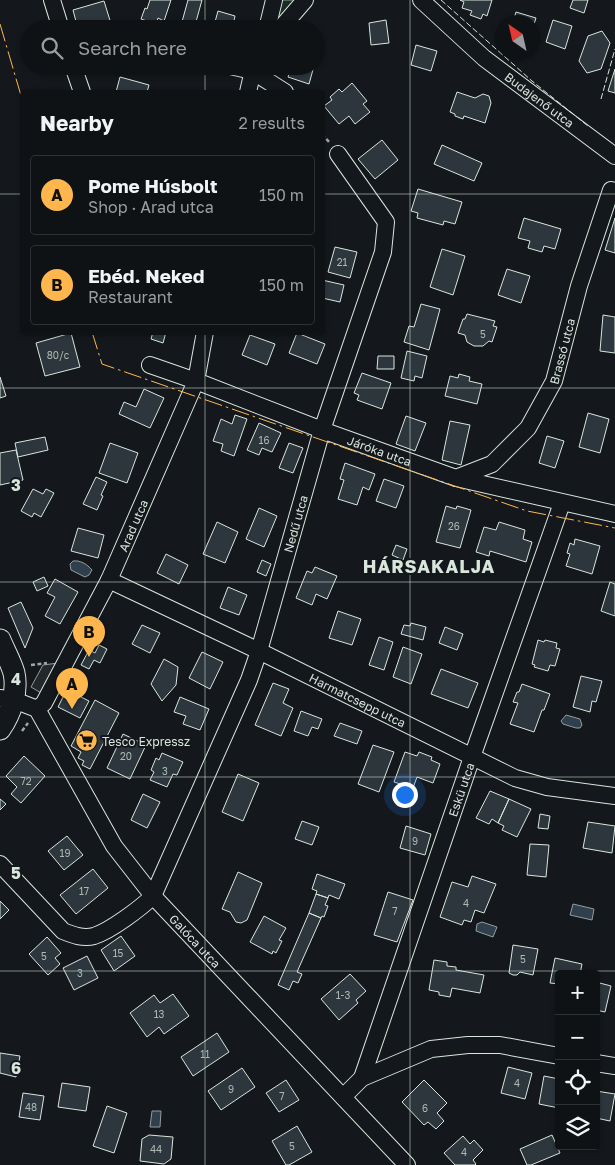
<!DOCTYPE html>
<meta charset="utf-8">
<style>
body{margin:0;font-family:"Golos Text",sans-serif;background:#181b1e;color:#f1f3f6}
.controls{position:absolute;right:15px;bottom:15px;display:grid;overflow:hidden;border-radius:5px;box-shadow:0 1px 4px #0004}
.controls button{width:45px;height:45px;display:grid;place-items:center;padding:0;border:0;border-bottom:1px solid #2f3234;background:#0f1215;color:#f1f3f6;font:25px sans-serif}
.compass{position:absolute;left:495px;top:15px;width:45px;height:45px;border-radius:50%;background:#0f1215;box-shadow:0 1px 4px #0004;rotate:326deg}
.you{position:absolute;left:404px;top:794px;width:18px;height:18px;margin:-12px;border:4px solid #fff;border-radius:50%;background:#1a73e8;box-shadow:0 0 0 8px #1a73e833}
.badge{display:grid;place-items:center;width:32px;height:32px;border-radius:50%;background:#ffb74d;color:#111;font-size:16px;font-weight:700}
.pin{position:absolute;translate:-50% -41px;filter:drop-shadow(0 1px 2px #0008)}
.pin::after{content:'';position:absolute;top:26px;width:18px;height:15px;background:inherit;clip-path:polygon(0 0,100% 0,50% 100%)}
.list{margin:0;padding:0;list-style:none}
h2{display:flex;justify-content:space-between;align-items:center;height:65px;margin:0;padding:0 20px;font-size:21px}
h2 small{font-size:16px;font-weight:400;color:#9b9ea0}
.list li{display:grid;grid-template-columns:32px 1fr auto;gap:15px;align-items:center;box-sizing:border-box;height:80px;margin:0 10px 10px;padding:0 10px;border:1px solid #2f3234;border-radius:5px}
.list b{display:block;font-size:19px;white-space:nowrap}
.list p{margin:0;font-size:16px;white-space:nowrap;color:#9b9ea0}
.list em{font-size:16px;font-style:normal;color:#9b9ea0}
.icon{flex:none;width:28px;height:28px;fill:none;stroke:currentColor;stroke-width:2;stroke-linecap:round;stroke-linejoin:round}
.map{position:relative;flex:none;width:615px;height:1165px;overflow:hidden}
.search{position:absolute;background:#0f1215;box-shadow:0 1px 4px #0004;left:20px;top:20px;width:305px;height:55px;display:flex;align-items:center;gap:12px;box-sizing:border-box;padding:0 18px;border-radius:28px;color:#9b9ea0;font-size:19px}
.panel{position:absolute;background:#0f1215;box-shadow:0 1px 4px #0004;left:20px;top:90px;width:305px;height:245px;border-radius:5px}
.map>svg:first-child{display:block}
.green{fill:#1a2d24;stroke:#939e99}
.parking{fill:#24282b;stroke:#939e99}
.water{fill:#2f3f4d;stroke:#939e99}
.building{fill:#2c363c;stroke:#d8e6dc}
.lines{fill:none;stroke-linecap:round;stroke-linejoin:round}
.minor-casing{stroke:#d8e6dc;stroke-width:18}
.major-casing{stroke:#d8e6dc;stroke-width:23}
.path{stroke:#9da8a2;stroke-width:2.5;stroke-dasharray:4 2.5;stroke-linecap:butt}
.minor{stroke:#14181c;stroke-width:16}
.major{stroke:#14181c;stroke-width:21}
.fence{stroke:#d8e6dc;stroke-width:1;stroke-dasharray:6 2.5;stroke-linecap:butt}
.power{stroke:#ffb74d;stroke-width:1;stroke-dasharray:18 4 2.5 4;stroke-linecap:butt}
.grid{fill:none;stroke:#d8e6dc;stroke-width:1;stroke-opacity:0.55}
.labels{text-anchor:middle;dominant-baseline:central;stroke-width:4;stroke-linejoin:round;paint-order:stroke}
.number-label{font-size:10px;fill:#adbab4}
.street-label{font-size:12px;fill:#d8e6dc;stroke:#14181c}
.poi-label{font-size:12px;fill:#d8e6dc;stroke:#14181c;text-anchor:start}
.district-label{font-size:18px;font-weight:bold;letter-spacing:1px;fill:#d8e6dc;stroke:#14181c}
.grid-label{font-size:16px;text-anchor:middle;font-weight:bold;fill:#d8e6dc;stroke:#14181c;stroke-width:4;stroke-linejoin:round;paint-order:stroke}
</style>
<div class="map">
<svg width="615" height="1165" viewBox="0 0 615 1165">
<rect width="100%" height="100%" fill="#14181c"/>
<path class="green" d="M281,0H297L276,21Z"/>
<path class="parking" d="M66,662L48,697L31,687L43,665Z"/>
<path class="water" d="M73,561C80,560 87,564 92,570L89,575L85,577L71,570L70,564Z
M566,715L580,719L582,725L580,728H576L563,724L561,721Z
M573,904L594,909L592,920L570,915Z
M482,922L497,927L493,937L476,931L477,924Z
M152,1111H161L160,1127H150Z"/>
<path class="building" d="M150,0H171L164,21L158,18L156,24L141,19L145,8L147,9Z
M188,0H202L194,29H180Z
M460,0H492L487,16L483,14L481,19L470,15L472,11L462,8L464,2Z
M573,0H588L584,13L570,8Z
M104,1L112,27L106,29H78L73,10Z
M218,11L235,16L232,29H213Z
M516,12L536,18L532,30V22H513Z
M386,20L389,43L371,45L369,23Z
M553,20L572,26L565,49L546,42Z
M602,31L610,43L601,69L587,73L579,61L588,36Z
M416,45L437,51L431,71L411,65Z
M292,66H314L309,84L288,77Z
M615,69V93L608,91Z
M120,77L149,85L147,92H116Z
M352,83L367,101L363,104L370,112L355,124L349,116L339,124L324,106L332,100L330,97L339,89L342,92Z
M457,92L475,98L483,94L489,96L491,103L485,123L464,116L463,119L455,116V114L450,112Z
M382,140L398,160L375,179L358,159Z
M442,145L482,163L474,181L434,164Z
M418,189L462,202L455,224L444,221L443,225L417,218L418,213L411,211Z
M524,218L561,229L555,249L544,246L542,252L528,248L530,241L518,238Z
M615,218V253L605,250Z
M335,247L357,252L350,278L328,272Z
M442,249L465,256L453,295L430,287Z
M507,269L530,276L521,303L498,295Z
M322,280L344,285L340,302L322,298Z
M421,304L440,309L429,350L404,342L409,326L414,327Z
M467,314L495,321L493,326L497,327L492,342L489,341L483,346H474L467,342L465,335L458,333L463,319H465Z
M603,315L615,317V353L600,351Z
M153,332H166L163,343L151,339Z
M71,333L80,367L45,376L36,343Z
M297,333L325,344L317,364L289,353Z
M250,335L275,344L267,365L242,355Z
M407,351L427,356L422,378L415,376L414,381L401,378Z
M378,356H394V369H377Z
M362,373L391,383L382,409L357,400L359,395L354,393Z
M459,374L470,377L469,381L482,384L477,404L445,396L450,376L458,378Z
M0,377L6,396L0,398Z
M144,389L164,398L150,428L119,414L124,402L136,407Z
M588,413L609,419L600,453L579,447Z
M235,415L247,419L234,456L221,451L223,444L213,441L221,419L232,424Z
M406,416L426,423L415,451L396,444Z
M450,421L470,425L461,465L442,460Z
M259,423L281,433L272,452L262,448L259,455L247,450Z
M547,436L564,441L555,468L539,463Z
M45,437L48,450L18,457L15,443Z
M110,443L138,453L127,483L99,473Z
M289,443L303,448L293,473L279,468Z
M16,450L23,480L0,485V453Z
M345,463L375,474L369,490L363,487L357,505L338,499L344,480L340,479Z
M96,477L107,482L101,495L103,496L97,510L83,504Z
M384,479L404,486L396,508L376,501Z
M33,489L43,494L46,489L54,493L41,517L34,513L32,517L21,511Z
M446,506L456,509L457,506L471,510L460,548L436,542Z
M259,508L277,516L264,547L246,539Z
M217,522L238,532L225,563L203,554Z
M499,522L525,530L523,539L532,542L526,562L490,551L489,556L476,552L484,527L496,530Z
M78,528L104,535L98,558L71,551Z
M575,539L600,546L592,574L566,566L570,554L567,553L570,543L574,545Z
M396,545L407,549L403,560L392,555Z
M166,554L188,565L179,584L157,573Z
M262,560L271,564L266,576L257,572Z
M315,567L337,576L327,599L316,594L312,605L296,598L307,571L312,573Z
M44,577L48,586L37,591L33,582Z
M55,579L78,592L60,624L45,616L55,597L47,593Z
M610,582L615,584V616L601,611Z
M228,587L247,595L239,615L220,608Z
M21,602L33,628L25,648L8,608Z
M338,611L361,619L352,645L329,638Z
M411,623L426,627L423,640L401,634L404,625L410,626Z
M142,625L160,633L150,653L132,644Z
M445,627L463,634L457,650L439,643Z
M379,637L393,642L384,670L369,665Z
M538,640L544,642L545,640L557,643L556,648L560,649L555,666L550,665L548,671L534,667L535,665L532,664Z
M99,645L107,649L100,663L94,660L89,669L81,665L89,650L95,653Z
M403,647L422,654L411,684L393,677Z
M202,652L223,662L210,689L189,678Z
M164,659L178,667L176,685L162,701L151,684Z
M441,669L478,683L468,708L431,694Z
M581,676L602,681L596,702L592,701L590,712L573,707Z
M73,677L87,684L81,697L89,701L80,718L58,707Z
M273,683L289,689L283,703L293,708L281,736L255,725Z
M522,684L550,694L544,710H542L534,732L510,724L518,703L513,702L517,692H519Z
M180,697L209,709L200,730L183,724L186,716L174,712Z
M95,700L119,713L90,769L82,765L84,761L78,758L81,752L71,746Z
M301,711L322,719L318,729L312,727L308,736L294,731Z
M340,723L362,731L357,744L334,736Z
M123,734L146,745L130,779L107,768Z
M373,745L394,752L379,792L358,784Z
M405,752L417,756L419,752L432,757L431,760L440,764L433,783L417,777L413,788L394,782Z
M162,753L183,762L177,775L173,774L167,787L150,780L154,772L151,770L156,758L159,760Z
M24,756L45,776L21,803L11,794L17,787L6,776Z
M238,774L259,783L243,821L222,812Z
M490,791L509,799L498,823L492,819L489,824L476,818Z
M143,794L160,802L147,828L131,820Z
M0,799L6,804L0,810Z
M509,799L531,809L517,837L502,830L504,826L498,823Z
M540,814L550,816L548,829L538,828Z
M302,821L319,827L312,845L295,839Z
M588,822L615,826L612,853L583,848Z
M406,826L431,834L425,855L400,848Z
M67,836L83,855L64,870L48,851Z
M530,844L549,845L546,877L527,875Z
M93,869L108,888L76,914L60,895Z
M238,872L262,883L247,920L241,923L236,922L230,912L222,909Z
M317,874L345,884L339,899L329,895L328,898L316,894L317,891L312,889Z
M472,876L496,884L484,913L475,910L471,922L464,920L462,925L440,917L452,882L468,887Z
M388,892L413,900L397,942L374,935Z
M316,894L328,898L325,905L328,906L324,917L322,916L321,918L309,913Z
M0,901L9,910L0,919Z
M309,913L321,918L297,972L302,974L298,983L293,981L289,990L278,985Z
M264,916L286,928L279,940L282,941L276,953L273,951L272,954L250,942Z
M121,936L135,956L114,971L101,950Z
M47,937L61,953L55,958L60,964L48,975L29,954Z
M513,945L538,949L533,975L520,972L517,975H513L509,973Z
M87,956L98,978L74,990L63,968Z
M555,958L582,964L580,974H559V984L550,983Z
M434,960L447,962V966L456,967V970L484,975L480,993L452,988L450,997L439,995V992L429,990Z
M350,974L366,991L356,1000L358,1003L339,1020L321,999Z
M596,982L611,986L605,1012L596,1010Z
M173,994L189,1016L164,1034L159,1027L147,1037L130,1013L154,995L160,1003Z
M217,1033L229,1052L193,1076L181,1057Z
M0,1053L20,1056L16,1077L0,1073Z
M508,1067L532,1073L525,1099L501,1093Z
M242,1068L255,1087L221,1110L208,1091Z
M544,1076L559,1079V1108L539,1104Z
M286,1080L299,1100L279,1112L266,1093Z
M424,1080L447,1103L437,1113L444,1121L436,1129L428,1122L424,1125L402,1102Z
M62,1083L90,1087L86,1111L58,1107Z
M596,1091L615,1094L610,1121L596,1118Z
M23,1093L44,1096L40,1120L19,1117Z
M107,1106L127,1113L114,1153L93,1146Z
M297,1126L312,1152L289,1165H286L272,1141Z
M149,1135L173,1137L171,1159L164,1164L140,1161L142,1139Z
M552,1135L560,1153L531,1165H527L520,1149Z
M463,1136L470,1144L474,1140L483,1150L473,1160L476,1164L475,1165H455L444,1153Z"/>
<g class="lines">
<defs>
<g id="minor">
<path d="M52,0L61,29"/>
<path id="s1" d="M421,0L484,58L615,156"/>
<path d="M267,29L274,0"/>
<path d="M280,29L305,0"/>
<path d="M73,66L82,92"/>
<path d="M230,66L252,71L285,92"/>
<path d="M248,92L254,66"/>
<path id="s2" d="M150,365L196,381L322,430L456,478L615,514"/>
<path id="s3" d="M456,478L492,464L528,428L554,381L579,286L611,190L615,191"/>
<path id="s4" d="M109,580L259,651L515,778L547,787L615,796"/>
<path id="s5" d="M0,698L14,700L37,709L114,846L153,896L407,1165"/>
<path id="s6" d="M37,709L44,703L109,580L196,381L205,332"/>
<path id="s7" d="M0,864L63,931C73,935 83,939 94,936C110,931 141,908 153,896L249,680L259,651L322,430L383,252L386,222L338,154"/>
<path d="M596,1063L615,1066"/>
<path id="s8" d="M362,1078L472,757L562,503"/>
<path d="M343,1097L362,1078L431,1049L468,1045H500L559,1056"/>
</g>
<path id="major" d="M0,640C4,650 11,662 14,673C18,692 11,713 0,729"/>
</defs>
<use href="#minor" class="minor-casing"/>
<use href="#major" class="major-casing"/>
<path class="path" d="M322,134L330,143
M31,665L47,663
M22,731L28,723"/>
<use href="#minor" class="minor"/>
<use href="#major" class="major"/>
<path class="fence" d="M441,0L532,81L588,126
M601,99L615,49"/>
<path class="power" d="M0,24L22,99
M92,332L102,364L527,511L615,528"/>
</g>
<path class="grid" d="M205,0V29M410,0V1165M205,66V92M0,194H22M322,194H615M205,332V1165M0,388H615M0,582H615M0,777H615M0,971H615"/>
<defs>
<symbol id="supermarket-disc" viewBox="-11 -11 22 22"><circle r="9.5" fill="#ffb74d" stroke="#14181c"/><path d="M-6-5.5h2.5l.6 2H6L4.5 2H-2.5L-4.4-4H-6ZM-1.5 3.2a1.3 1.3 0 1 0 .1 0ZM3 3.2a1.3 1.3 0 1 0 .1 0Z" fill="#111"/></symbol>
</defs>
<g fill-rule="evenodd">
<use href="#supermarket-disc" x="74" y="728" width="25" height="25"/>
</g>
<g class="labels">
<g class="number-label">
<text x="342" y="262">21</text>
<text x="483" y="334">5</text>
<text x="58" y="355">80/c</text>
<text x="264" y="440">16</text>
<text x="454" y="526">26</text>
<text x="126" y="756">20</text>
<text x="165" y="771">3</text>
<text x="26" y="781">72</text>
<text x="415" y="841">9</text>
<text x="65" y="853">19</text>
<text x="84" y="891">17</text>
<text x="466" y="903">4</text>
<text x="395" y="911">7</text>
<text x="118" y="953">15</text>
<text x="44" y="956">5</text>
<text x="523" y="959">5</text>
<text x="80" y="973">3</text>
<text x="343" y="995">1-3</text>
<text x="159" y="1014">13</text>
<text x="205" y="1054">11</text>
<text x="517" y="1083">4</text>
<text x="231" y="1089">9</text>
<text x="282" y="1096">7</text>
<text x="31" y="1107">48</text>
<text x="425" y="1108">6</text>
<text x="292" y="1146">5</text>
<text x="156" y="1149">44</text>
<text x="464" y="1152">4</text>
</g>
<g class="street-label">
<text stroke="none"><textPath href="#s1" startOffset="155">Budajenő utca</textPath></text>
<text stroke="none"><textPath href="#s3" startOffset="174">Brassó utca</textPath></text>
<text stroke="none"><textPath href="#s2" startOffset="245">Járóka utca</textPath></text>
<text stroke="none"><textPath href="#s7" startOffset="595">Nedű utca</textPath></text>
<text stroke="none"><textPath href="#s6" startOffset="208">Arad utca</textPath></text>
<text stroke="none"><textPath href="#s4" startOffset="276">Harmatcsepp utca</textPath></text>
<text stroke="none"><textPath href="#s8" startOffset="305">Eskü utca</textPath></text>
<text stroke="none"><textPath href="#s5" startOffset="321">Galóca utca</textPath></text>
</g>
<g class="poi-label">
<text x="102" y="741">Tesco Expressz</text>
</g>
<g class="district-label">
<text x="429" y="566">HÁRSAKALJA</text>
</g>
</g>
<g class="grid-label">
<text x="16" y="491">3</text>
<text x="16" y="685">4</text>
<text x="16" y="879">5</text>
<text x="16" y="1074">6</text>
</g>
</svg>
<div class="controls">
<button>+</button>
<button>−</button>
<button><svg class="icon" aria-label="locate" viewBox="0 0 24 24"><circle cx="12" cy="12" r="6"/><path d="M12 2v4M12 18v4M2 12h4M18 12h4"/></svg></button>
<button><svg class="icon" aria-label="layers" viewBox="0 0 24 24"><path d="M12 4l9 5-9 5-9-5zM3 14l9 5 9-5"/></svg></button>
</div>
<svg class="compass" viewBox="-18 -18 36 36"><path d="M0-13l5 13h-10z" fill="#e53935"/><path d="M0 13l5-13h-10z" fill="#9b9ea0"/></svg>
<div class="you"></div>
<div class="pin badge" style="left:72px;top:709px">A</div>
<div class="pin badge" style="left:89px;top:657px">B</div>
<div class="search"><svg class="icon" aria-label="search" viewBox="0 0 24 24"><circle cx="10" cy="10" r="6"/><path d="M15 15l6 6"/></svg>Search here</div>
<section class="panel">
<h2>Nearby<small>2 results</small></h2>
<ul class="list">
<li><span class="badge">A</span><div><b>Pome Húsbolt</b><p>Shop · Arad utca</p></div><em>150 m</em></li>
<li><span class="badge">B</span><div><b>Ebéd. Neked</b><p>Restaurant</p></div><em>150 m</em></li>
</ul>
</section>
</div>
